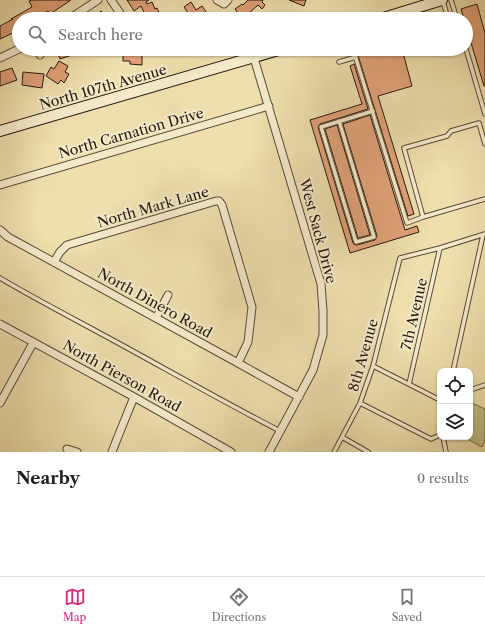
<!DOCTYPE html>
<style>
body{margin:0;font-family:"Libre Caslon Text",serif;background:#f6f6f6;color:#202124}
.controls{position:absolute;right:12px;bottom:12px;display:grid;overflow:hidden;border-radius:8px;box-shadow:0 1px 3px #0004}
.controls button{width:36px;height:36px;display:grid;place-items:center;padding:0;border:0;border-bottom:1px solid #e0e0e0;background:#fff;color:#202124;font:20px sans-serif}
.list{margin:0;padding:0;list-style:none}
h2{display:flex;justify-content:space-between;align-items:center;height:52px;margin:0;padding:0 16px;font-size:17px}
h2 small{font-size:13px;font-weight:400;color:#757577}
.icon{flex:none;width:22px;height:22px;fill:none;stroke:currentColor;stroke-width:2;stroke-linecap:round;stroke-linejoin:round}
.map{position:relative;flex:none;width:485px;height:452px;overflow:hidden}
.search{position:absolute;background:#fff;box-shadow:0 1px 3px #0004;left:12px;right:12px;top:12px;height:44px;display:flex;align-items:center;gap:10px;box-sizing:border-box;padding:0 14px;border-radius:22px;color:#757577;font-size:15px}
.sheet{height:124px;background:#fff}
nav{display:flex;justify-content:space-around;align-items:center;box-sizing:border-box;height:56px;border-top:1px solid #e0e0e0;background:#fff;font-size:11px;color:#757577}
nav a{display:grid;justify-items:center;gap:2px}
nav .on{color:#db2777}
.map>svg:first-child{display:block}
.green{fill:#bec086;stroke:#746c4a}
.building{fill:#e0a177;stroke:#29170e}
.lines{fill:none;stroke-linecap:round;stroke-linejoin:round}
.service-casing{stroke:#5a4936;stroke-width:5.5}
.minor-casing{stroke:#5a4936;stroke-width:9}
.secondary-casing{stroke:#29170e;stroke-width:12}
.service{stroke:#f4eaca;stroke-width:3.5}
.minor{stroke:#f4eaca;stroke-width:7}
.secondary{stroke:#f4eaca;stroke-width:10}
.labels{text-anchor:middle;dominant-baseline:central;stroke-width:4;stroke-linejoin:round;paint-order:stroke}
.street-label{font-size:14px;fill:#29170e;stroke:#f4eaca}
</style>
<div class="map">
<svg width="485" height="452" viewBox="0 0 485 452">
<rect width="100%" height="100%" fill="#eedfad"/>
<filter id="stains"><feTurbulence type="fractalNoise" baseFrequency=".005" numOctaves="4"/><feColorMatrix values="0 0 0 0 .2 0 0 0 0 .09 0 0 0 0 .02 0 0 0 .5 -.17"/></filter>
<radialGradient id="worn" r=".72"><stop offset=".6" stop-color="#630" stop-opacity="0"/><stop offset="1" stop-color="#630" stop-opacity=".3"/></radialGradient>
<path class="green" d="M470,402L485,409V441L482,447L463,437H470Z"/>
<path class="building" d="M32,0H71L50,14L48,11L33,19H19V30L0,39V26L13,19H11L32,7L29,1Z
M127,0H149L146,2L147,4L152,2L155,9L157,8L162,19H147L141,6L134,11Z
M248,0H263L262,2L265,5L262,9L258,5L248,14L252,19H235L240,16L235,9L242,4L243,5Z
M289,0H306L304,6Z
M191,2L196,10L202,6L207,13L197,19H192L184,7Z
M477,4L485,33V86H484L466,26V19H464L461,9Z
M101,11L109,19H92Z
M56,49H70L72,55L60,59Z
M123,49H142V65L130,64V61H123Z
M356,49H364L365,52L375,49H402L412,86L378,96L414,214L408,216Z
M59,61L68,66L65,72L69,74L64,83L61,80L58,84L46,76L51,67L54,69Z
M354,64L368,109L320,124L318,127L353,243L355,245H357L375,240L377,236L343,124L370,115L405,230L417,226L419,232L350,253L310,120L362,104L350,66Z
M12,68L17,80L0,86V72Z
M23,72L44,74L42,88L22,85Z
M337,125L370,235L358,238L325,129Z"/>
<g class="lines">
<defs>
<path id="service" d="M451,0L457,19
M443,1L448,19
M353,49L407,223L423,217L485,199
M466,49L485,114
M339,62L356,57
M339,121L374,237L356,242L321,127L373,111
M423,217L404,148L447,136L451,131L479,123L485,144
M0,278C39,301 80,322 120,344C173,373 226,403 280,431
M373,366L440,400
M453,371L483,235
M409,384L440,248
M470,390L485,385
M360,403L431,439L440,435
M342,437L368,452
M443,437L446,452
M334,452L360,403L373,366L400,258L440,248L485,234"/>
<path id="minor" d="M111,0L124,19
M217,0L224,4L228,0
M69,19L98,0
M37,49L40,55
M0,58L19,49
M254,58L321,284L323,311V335L313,370L269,452
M0,185L269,106
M0,230L8,237L238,363L299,397
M54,262L60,252L67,245L216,201H219L222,205L252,307L248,342L238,363
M156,318L168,295
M0,324L134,397L231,452
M0,403L33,343
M67,449L77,452
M112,452L117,439L134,397"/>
<path id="secondary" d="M380,19L442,0
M0,131L282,49"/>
</defs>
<use href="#service" class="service-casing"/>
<use href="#minor" class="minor-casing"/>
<use href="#secondary" class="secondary-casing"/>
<use href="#service" class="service"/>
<use href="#minor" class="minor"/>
<use href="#secondary" class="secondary"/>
</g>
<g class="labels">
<g class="street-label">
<text transform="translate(103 87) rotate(-16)">North 107th Avenue</text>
<text transform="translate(131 133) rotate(-16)">North Carnation Drive</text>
<text transform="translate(153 207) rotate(-16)">North Mark Lane</text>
<text transform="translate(318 231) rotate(75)">West Sack Drive</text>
<text transform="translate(155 303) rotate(29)">North Dinero Road</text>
<text transform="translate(414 314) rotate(-77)">7th Avenue</text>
<text transform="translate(363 355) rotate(-74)">8th Avenue</text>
<text transform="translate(122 376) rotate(29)">North Pierson Road</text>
</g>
</g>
<rect width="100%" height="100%" filter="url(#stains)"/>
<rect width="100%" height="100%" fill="url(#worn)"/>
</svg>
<div class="controls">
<button><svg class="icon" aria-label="locate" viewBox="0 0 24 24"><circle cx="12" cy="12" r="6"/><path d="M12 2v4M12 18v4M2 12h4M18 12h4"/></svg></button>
<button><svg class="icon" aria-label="layers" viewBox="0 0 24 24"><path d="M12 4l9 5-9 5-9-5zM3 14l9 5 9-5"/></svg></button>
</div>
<div class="search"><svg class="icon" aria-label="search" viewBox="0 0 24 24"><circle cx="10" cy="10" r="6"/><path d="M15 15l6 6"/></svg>Search here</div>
</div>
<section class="sheet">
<h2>Nearby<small>0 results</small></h2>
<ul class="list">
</ul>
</section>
<nav>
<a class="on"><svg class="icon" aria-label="map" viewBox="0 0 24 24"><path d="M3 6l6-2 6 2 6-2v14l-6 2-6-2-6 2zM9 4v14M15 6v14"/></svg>Map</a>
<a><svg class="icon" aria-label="directions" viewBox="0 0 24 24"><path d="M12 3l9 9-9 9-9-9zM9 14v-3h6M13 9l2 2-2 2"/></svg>Directions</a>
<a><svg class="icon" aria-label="saved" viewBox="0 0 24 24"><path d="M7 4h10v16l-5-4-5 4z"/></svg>Saved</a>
</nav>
